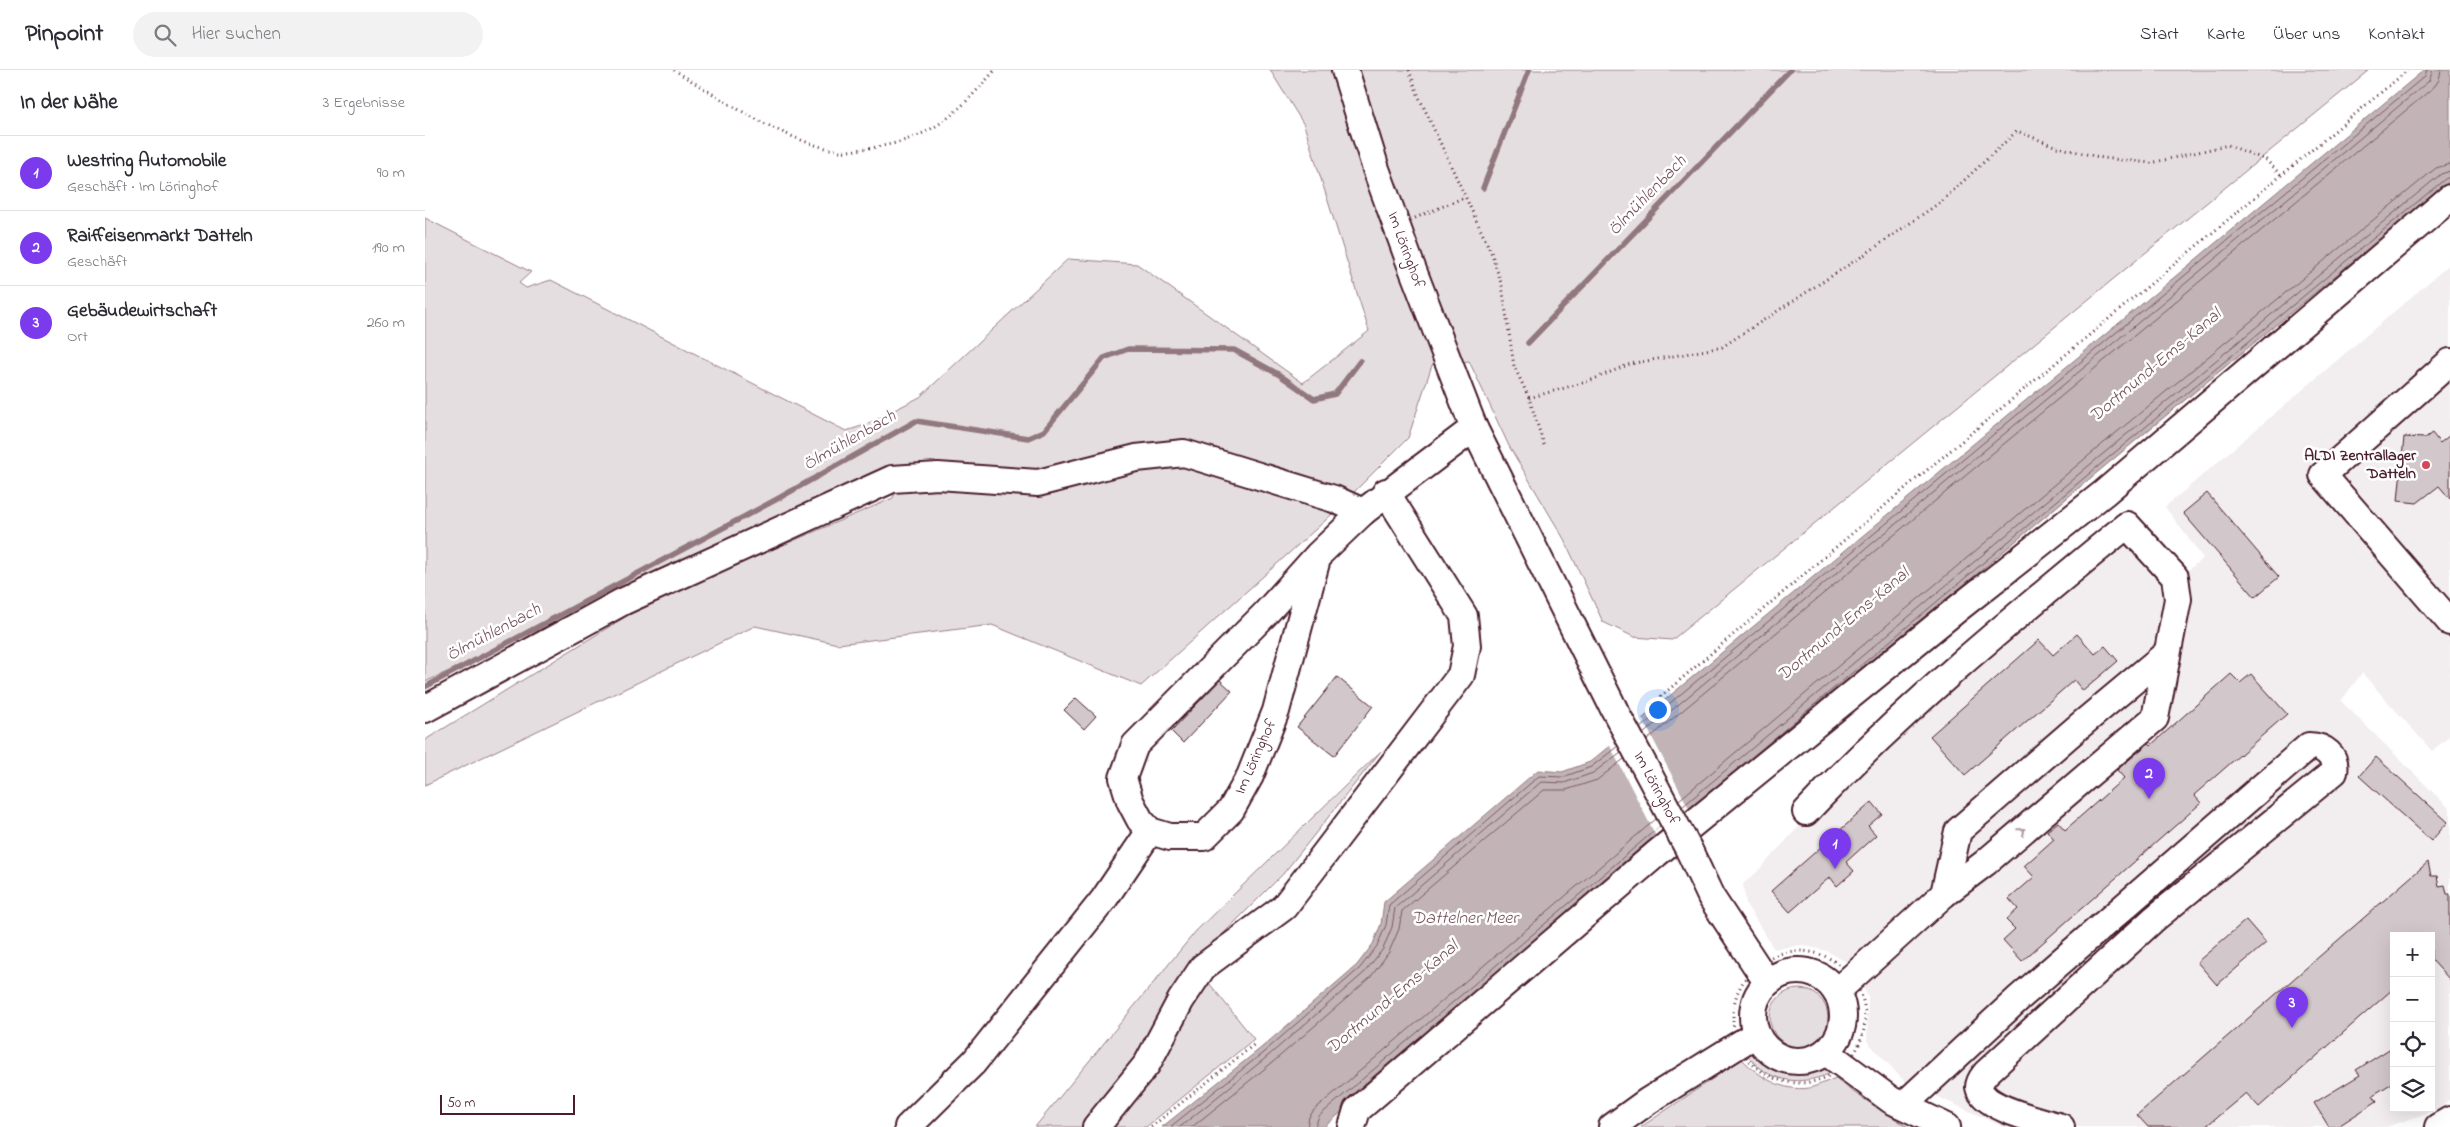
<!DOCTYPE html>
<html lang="de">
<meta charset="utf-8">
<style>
body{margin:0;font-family:"Indie Flower",sans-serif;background:#f2f2f3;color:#2b2b33}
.controls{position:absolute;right:15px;bottom:15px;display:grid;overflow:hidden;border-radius:0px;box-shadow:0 5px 20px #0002}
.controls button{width:45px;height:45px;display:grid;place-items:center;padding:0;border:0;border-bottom:1px solid #e1e1e2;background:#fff;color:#2b2b33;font:25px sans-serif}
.scale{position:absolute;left:15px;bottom:12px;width:135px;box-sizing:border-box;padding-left:5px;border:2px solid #4a1f2b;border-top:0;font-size:14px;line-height:18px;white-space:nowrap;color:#4a1f2b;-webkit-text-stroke:4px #fff;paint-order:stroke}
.you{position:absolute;left:1232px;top:639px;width:18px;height:18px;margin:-12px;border:4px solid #fff;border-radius:50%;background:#1a73e8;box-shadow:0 0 0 8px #1a73e833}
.badge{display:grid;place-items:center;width:32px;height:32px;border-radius:50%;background:#7c3aed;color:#fff;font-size:16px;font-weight:700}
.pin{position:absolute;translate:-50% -41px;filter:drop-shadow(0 1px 2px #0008)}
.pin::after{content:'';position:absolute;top:26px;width:18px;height:15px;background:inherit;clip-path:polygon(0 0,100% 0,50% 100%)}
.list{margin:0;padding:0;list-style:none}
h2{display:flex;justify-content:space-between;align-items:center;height:65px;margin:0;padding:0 20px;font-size:21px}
h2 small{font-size:16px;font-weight:400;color:#7c7c81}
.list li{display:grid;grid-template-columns:32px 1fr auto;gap:15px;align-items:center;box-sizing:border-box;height:75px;padding:0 20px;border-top:1px solid #e1e1e2}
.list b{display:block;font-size:19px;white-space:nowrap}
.list p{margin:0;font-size:16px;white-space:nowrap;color:#7c7c81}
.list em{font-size:16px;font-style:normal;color:#7c7c81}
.icon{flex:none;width:28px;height:28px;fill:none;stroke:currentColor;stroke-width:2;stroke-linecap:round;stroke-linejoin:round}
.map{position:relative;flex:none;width:2025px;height:1057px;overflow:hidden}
header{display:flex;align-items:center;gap:30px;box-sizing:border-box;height:70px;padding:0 25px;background:#fff;border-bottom:1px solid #e1e1e2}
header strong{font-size:24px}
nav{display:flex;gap:28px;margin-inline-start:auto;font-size:18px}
.search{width:350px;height:45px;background:#f2f2f3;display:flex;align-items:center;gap:12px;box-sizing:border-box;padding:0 18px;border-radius:28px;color:#7c7c81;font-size:19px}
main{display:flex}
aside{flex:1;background:#fff}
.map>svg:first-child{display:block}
.built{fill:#f2eeef;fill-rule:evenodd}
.green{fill:#e5dee0;stroke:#987e86}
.water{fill:#c1b3b6;stroke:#91787e}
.pier{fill:#fff}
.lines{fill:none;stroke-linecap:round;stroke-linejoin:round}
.shore{stroke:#7a5a63;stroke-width:1}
.stream{stroke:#91787e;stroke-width:5.5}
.building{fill:#d2c7cb;stroke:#4a1f2b}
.minor-casing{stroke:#4a1f2b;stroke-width:30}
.path{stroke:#4a1f2b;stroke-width:3;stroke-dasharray:1 4;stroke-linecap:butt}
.minor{stroke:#fff;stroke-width:26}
.minor-bridge-casing{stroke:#4a1f2b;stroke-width:30;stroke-linecap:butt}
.minor-bridge{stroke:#fff;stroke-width:26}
.oneway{stroke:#ae9aa0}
.poi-dot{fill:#d1495b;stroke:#fff;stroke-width:2}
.labels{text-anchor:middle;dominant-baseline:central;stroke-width:5;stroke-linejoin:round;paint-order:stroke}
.street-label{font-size:16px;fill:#4a1f2b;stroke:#fff}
.poi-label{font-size:16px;font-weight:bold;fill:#4a1f2b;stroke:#fff;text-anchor:end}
.water-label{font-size:18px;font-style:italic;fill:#74535c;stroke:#fff}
</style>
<header>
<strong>Pinpoint</strong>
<div class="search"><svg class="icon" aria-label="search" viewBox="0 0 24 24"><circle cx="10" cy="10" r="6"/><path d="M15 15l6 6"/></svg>Hier suchen</div>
<nav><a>Start</a><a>Karte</a><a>Über uns</a><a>Kontakt</a></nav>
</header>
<main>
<aside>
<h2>In der Nähe<small>3 Ergebnisse</small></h2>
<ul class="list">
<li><span class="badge">1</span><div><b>Westring Automobile</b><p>Geschäft · Im Löringhof</p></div><em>90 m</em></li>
<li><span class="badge">2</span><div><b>Raiffeisenmarkt Datteln</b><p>Geschäft</p></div><em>190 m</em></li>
<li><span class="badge">3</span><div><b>Gebäudewirtschaft</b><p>Ort</p></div><em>260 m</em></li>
</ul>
</aside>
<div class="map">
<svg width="2025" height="1057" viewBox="0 0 2025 1057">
<rect width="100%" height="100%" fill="#fff"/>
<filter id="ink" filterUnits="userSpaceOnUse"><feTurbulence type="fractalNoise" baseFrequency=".02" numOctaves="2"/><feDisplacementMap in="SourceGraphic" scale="10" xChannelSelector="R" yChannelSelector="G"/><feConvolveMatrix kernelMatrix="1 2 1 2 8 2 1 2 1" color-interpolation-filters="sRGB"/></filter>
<g filter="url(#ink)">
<path class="built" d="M2025,194V666L2007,681L1937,603L1916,631L2025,739V1029L2014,1039L1961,1057H1579L1480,1012L1442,971L1443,927L1426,895L1402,881L1377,875L1349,879L1321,834L1318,814L1332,802L1415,712L1699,469L1744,516L1778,488L1740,437ZM1969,866H2006V1038H1969Z"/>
<path class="green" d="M845,0H1944L1247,570L1209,567L1178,552L1139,469L1084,376L1044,291L1007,295L983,368L902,449L716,616L567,555L413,574L330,556L0,715V670L223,533L468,428L480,399L440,410L0,612V148L106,202L94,213L101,218L126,210L421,361L440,355L495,327L643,189L712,194L878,313L944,261L879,55Z
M956,681L858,804L766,896L780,908L829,969L721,1057H610L771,861Z
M1345 948a29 29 0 1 1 58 0a29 29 0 1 1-58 0Z
M1319,981L1334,982C1346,996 1362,1003 1381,1000C1392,999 1398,996 1408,1002C1385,1013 1358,1015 1336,999C1330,995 1324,987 1319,981Z
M1317,989C1334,1007 1358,1022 1384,1018C1393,1016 1402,1011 1411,1008L1425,1020L1483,1057H1216Z"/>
<path class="water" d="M1999,0H2025V111L1674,401L1217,786L899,1057H737L836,978L932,895L948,874L956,854L959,832L1113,700L1137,702L1165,692Z"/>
<path class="pier" d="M1217,648L1268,746L1235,774L1184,674Z"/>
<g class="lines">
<path class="shore" d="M1215,658L2000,6L2002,0
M1218,664L2004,11L2008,0
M1222,670L2009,17L2014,10L2016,0
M1296,713L1671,398L2020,109L2025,107
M1254,730L1662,387L2011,98L2025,94
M1257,737L1667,393L2016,104L2025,101
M745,1057L839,982L935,898L952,876L961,855L964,835L1114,706L1138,707L1166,697L1193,676
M755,1057L843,986L939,903L958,879L967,857L970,838L1116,712L1139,713L1168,703L1196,682
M767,1057L848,992L945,908L964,882L974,859L977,841L1119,720H1141L1172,710L1199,689
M882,1057L884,1047L889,1040L1231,749
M890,1057L894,1046L1235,756"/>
<path class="stream" d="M1058,118L1104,0
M1103,273L1365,0
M0,617L354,428L491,351L603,368L619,361L679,288L703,279L809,280L853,304L889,329L910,324L935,291"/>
</g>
<path class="building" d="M2007,363L2015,373L2025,365V429L2014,416L1992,433L1973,431L1979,367L2000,368Z
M1782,423L1854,507L1830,527L1758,443Z
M1652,564L1670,584L1680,576L1693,591L1658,621L1649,610L1540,705L1505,666L1614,570L1628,585Z
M1806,604L1815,613L1826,604L1862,644L1769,725L1776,733L1597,891L1578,870L1590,859L1581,850L1593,839L1584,829L1609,807L1599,796L1629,769L1622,761L1633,752L1640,760L1699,708L1692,700L1724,673L1726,675Z
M912,607L948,636L909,686L872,657Z
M795,610L807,621L758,673L746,661Z
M651,628L671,646L659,659L639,640Z
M1951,687L2023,752L2006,771L1934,706Z
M1447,732L1457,744L1443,756L1451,765L1421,792L1429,801L1412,816L1405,807L1365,842L1346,821Z
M2003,792L2006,806H2012L2014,816L2020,815L2022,824H2025V910L2006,889V866H1969V918L1834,1037L1821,1023L1780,1057H1723L1712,1045Z
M1821,850L1841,873L1792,915L1772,892Z
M1969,976V1012L1948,1025L1952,1031L1912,1057H1904L1889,1033L1935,1005L1931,1000Z"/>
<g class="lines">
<defs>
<g id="minor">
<path id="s1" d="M920,0L951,99L984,190L1049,358L1188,637"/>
<path d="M2025,292L1898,405L2025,552"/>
<path d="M893,485L851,641L825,706L806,740L779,767H745L725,761L715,750L705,731L698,708L710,675L840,544L893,485L938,442L1049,358"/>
<path d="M0,639L197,532L467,409L513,406L613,413L711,388L759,383L909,429L938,442"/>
<path d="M1381,742C1479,637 1591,546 1702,455L1750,507L1753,529L1730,648L1560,793L1519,824L1411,922"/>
<path d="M1264,780L1286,827L1342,912"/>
<path d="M1519,824L1533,761L1652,658L1742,583"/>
<circle cx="1373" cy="946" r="45"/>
<path d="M1401,982L1466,1030L1522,1057"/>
<path d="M1484,1030L1594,928L1884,676C1899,676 1912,686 1909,702L1729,849L1561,1003C1558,1007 1554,1011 1554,1017C1557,1038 1617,1051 1636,1057"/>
<path d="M483,1057L549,992L679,829L725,761"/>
<path d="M671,1057L722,994L756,930L778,897L859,837L1036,605L1042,576L1039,546L961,422"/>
<path d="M927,1057L932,1040L1231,784L1531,540L1679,423L2025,128"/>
<path d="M1187,1057L1223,1031L1331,964"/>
<path d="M2013,1057L2025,1050"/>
</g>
</defs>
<use href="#minor" class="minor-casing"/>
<path class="path" d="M249,0C296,29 360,72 415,81C424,82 436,79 445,78C507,69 530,46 570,0
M984,0L994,27L1066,182L1077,216L1089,296L1104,328L1119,375
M990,148L1040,127
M1104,328L1164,311L1205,294L1297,277L1442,183L1517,131L1592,61L1632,77L1678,88L1726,93L1803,75L1841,90L1856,105
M1228,633L1484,415L1983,0
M1308 947a66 66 0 1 1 132 0a66 66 0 1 1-132 0Z
M726,1057L831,973"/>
<use href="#minor" class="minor"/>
<defs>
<g id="minor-bridge">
<path id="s2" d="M1188,637L1264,780"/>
</g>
</defs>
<use href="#minor-bridge" class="minor-bridge-casing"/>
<use href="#minor-bridge" class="minor-bridge"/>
</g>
<defs><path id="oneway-chevron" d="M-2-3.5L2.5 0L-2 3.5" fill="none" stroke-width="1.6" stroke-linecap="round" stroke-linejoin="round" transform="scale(1.25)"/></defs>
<use class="oneway" href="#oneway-chevron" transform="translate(1597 761) rotate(-41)"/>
</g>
<circle class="poi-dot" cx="2001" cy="395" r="5"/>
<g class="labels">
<g class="street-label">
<text stroke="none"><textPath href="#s1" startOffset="190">Im Löringhof</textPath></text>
<text transform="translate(831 687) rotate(-66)">Im Löringhof</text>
<text stroke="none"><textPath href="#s2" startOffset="92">Im Löringhof</textPath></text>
</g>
<g class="poi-label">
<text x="1991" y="386">ALDI Zentrallager<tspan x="1991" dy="18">Datteln</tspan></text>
</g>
<g class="water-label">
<text transform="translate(1223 126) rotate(-46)">Ölmühlenbach</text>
<text transform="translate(1731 296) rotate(-40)">Dortmund-Ems-Kanal</text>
<text transform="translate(425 371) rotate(-30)">Ölmühlenbach</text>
<text transform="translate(1419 555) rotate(-40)">Dortmund-Ems-Kanal</text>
<text transform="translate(69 563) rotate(-28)">Ölmühlenbach</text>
<text x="1040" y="849">Dattelner Meer</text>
<text transform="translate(968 928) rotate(-40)">Dortmund-Ems-Kanal</text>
</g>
</g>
</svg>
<div class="controls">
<button>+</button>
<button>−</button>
<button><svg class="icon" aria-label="locate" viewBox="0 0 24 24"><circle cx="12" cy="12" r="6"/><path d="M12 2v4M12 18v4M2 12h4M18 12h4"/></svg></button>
<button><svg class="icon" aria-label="layers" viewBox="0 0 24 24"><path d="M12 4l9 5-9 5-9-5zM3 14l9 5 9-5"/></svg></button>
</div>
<div class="scale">50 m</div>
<div class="you"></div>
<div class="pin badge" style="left:1410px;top:799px">1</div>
<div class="pin badge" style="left:1724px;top:729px">2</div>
<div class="pin badge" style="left:1867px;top:958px">3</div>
</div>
</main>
